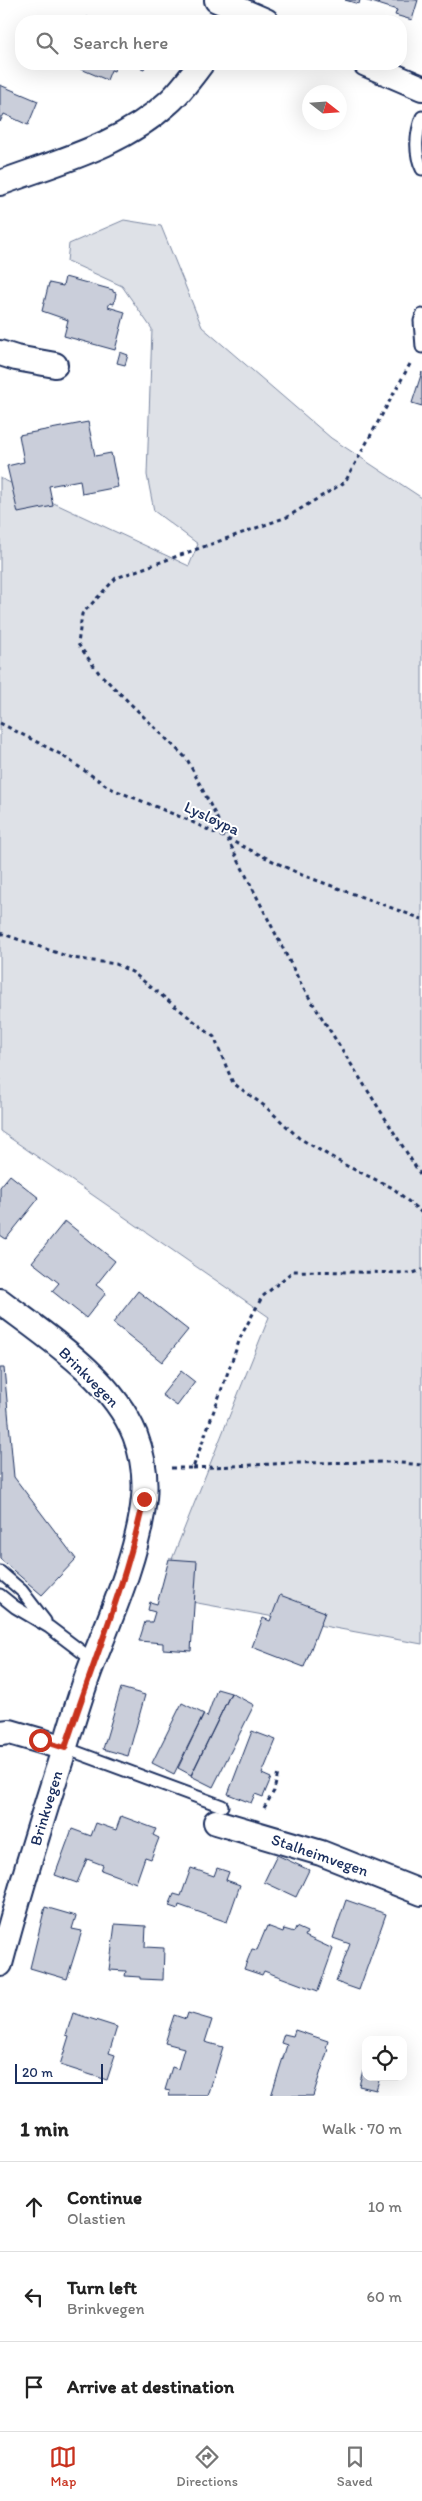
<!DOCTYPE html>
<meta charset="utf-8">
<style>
body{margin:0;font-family:Itim,sans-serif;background:#f6f6f6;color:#222}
.controls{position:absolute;right:15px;bottom:15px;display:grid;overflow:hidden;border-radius:10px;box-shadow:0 5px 20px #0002}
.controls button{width:45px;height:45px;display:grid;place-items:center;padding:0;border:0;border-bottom:1px solid #e0e0e0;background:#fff;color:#222;font:25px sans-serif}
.compass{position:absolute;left:302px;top:85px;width:45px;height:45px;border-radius:50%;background:#fff;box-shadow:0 5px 20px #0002;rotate:107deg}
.scale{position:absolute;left:15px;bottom:12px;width:88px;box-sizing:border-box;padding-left:5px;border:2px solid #1b2f5e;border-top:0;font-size:14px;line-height:18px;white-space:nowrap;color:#1b2f5e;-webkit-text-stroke:4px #fff;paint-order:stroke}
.stop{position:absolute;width:15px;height:15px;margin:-11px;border:4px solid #c8321e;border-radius:50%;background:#fff}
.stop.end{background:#c8321e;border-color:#fff;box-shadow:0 1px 5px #0008}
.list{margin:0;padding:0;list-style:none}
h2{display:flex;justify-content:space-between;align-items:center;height:65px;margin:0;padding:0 20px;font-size:21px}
h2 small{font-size:16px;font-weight:400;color:#767676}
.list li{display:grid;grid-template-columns:32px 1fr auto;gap:15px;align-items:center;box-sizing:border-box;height:90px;padding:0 20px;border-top:1px solid #e0e0e0}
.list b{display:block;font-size:19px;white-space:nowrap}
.list p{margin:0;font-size:16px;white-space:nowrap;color:#767676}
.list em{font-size:16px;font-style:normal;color:#767676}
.icon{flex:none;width:28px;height:28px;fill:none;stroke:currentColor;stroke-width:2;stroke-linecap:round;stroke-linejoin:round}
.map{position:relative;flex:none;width:422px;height:2096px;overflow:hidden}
.search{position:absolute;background:#fff;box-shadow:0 5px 20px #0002;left:15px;right:15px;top:15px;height:55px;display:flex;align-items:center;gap:12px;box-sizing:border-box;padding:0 18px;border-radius:20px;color:#767676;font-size:19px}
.sheet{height:335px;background:#fff}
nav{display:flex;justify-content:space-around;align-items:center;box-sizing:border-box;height:70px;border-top:1px solid #e0e0e0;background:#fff;font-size:14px;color:#767676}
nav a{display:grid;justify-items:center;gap:2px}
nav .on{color:#c8321e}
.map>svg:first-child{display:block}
.green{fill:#dee1e7;stroke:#7c88a2}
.building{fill:#caceda;stroke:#1b2f5e}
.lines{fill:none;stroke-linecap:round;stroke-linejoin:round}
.lane-casing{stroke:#1b2f5e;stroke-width:15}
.street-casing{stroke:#1b2f5e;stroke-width:28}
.path{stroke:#1b2f5e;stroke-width:3;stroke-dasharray:4 4;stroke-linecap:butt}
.lane{stroke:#fff;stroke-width:11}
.street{stroke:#fff;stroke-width:24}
.route{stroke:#c8321e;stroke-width:6}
.labels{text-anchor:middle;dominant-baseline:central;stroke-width:4;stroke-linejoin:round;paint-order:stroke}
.street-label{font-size:16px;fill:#1b2f5e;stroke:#fff}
</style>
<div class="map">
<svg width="422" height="2096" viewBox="0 0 422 2096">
<rect width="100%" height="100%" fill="#fff"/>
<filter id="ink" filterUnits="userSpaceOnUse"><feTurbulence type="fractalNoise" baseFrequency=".02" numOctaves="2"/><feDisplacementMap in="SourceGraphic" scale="10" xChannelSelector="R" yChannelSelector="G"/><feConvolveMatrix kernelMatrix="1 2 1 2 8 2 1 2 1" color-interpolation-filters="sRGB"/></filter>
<g filter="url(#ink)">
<path class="green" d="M124,220L161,226L202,327L331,438L422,498V1644L181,1600L164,1579L269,1317L0,1131V478L189,566L198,544L154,511L147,475L152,329L122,286L67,261L69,244Z"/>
<path class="building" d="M345,0H360L359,4Z
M364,0H380L378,4Z
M380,0H418L412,20L395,15L397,10L378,4Z
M87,17L97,21H85Z
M69,64H114L117,65L114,71L111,70L107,80Z
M131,64H146L144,69Z
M0,85L38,101L28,125L4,114L0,122Z
M65,277L113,290V292L116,293L114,304L110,303L108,307L125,312L115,350L64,336L68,320L42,311L49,283L63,286Z
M120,352L128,355L125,365L117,363Z
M422,372V406L412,403Z
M88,422L95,456L111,453L118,487L82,494L80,480L49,486L53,506L18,513L7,466L24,462L19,435Z
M10,1175L39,1198L6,1239L0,1235V1187Z
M65,1221L115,1261L96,1285L106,1293L86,1318L52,1291L59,1283L32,1262Z
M138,1291L188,1330L162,1362L113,1323Z
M0,1368H4L14,1477L76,1559L42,1595L0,1559Z
M181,1371L195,1382L177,1406L162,1395Z
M169,1559L197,1561L191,1651L163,1649V1643L139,1641L145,1622H152L155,1612L148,1610L150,1602L157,1604Z
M280,1595L325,1612L304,1667L252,1647L263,1618L270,1621Z
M121,1688L145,1695L128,1756L103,1749Z
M217,1689L231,1693L191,1775L178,1768L204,1714L207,1717Z
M231,1693L254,1705L213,1787L191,1776Z
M182,1703L204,1714L174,1774L152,1763Z
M252,1731L276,1740L262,1774L271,1778L263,1797L255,1794L251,1803L228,1794Z
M121,1816L156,1829L153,1835L159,1838L151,1859L145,1857L136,1883L101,1870L103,1865L87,1859L77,1883L55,1875L72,1829L91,1836L96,1823L116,1830Z
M277,1855L309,1870L296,1897L264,1882Z
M191,1868L214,1876L217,1868L229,1872L226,1880L240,1885L227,1922L179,1905L178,1909L169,1906L174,1894L181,1896Z
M346,1900L386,1914L359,1990L336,1982L350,1944L333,1938Z
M45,1907L76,1916L72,1929L82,1931L67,1979L30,1968Z
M115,1924L146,1926L145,1947L164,1948L163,1980L140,1979V1977L125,1976L126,1971L109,1970Z
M267,1926L283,1932L284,1929L294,1932L296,1927L307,1932L305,1936L333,1949L318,1991L264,1971L262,1975L244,1969L252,1949L257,1950Z
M73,2013L117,2027L109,2053L115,2055L107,2080L60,2065L69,2036L66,2035Z
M188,2013L212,2020L205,2042L223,2047L208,2096H169L170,2091L165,2090L172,2067L178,2069L184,2048L165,2043L174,2015L186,2019Z
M295,2030L328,2041L326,2048L328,2049L313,2096H271L287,2045L281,2043L284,2034L293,2036Z
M363,2070L366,2071V2077H380L376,2090L359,2086Z"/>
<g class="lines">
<defs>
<path id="lane" d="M422,117C416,133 414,153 422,169
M422,315L420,321L422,347
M0,1572L22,1591L45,1621
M0,1595L15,1607L49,1627L94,1661
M65,1748L222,1806"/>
<path id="street" d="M217,0L266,21
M366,64L422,88
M0,183C59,161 121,146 169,102C181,91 191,77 201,64
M0,353L16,358L55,365
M0,1301C47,1337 112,1378 135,1435C143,1456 146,1476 144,1498C139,1552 112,1614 92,1664C78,1700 68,1738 56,1775C36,1838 17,1900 0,1964
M0,1733L10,1732L65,1748
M216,1822L321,1853L422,1893"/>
</defs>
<use href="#lane" class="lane-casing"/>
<use href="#street" class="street-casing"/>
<path class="path" d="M410,364L345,482L287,517L116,578L82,614L78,644L99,673L187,759L302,986L422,1177
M0,723L60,754L110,788L188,820L302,875L422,919
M0,933L72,958L116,964L132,972L214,1037L233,1083L266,1107L299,1138L347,1166L393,1188L422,1213
M171,1468H193L241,1336L262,1297L293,1271L413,1273L422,1270
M193,1468L292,1463L392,1462L422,1465
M264,1808L274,1791L278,1773"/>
<use href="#lane" class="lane"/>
<use href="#street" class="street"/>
</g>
</g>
<g class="lines" filter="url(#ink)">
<path class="route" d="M40,1740L65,1748C92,1665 126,1585 144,1499"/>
</g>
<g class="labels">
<g class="street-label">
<text transform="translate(212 818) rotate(25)">Lysløypa</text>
<text transform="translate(89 1377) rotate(45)">Brinkvegen</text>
<text transform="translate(46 1808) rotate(-73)">Brinkvegen</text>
<text transform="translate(320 1855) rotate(19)">Stalheimvegen</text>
</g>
</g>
</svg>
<div class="controls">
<button><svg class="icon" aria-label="locate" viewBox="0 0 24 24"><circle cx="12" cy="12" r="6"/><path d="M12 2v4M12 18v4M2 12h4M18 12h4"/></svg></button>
</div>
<svg class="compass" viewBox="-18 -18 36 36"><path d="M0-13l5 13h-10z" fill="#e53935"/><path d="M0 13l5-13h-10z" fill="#767676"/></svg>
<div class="scale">20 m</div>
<div class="stop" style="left:40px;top:1740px"></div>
<div class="stop end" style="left:144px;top:1499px"></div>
<div class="search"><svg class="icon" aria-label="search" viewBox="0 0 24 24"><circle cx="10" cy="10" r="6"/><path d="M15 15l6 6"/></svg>Search here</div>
</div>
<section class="sheet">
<h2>1 min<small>Walk · 70 m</small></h2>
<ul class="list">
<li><svg class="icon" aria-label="ahead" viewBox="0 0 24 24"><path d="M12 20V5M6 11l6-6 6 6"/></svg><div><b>Continue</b><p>Olastien</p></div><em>10 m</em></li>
<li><svg class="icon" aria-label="left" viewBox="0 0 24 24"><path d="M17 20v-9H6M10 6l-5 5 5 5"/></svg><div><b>Turn left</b><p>Brinkvegen</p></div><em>60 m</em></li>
<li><svg class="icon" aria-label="arrive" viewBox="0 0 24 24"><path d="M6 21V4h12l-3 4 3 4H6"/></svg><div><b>Arrive at destination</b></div></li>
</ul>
</section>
<nav>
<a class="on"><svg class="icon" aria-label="map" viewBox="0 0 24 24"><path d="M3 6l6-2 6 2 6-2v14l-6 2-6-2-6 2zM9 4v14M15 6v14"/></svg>Map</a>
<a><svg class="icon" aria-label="directions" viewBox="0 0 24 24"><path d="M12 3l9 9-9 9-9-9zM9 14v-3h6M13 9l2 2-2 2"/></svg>Directions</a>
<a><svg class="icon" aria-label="saved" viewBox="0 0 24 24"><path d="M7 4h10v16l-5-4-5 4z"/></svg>Saved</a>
</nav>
